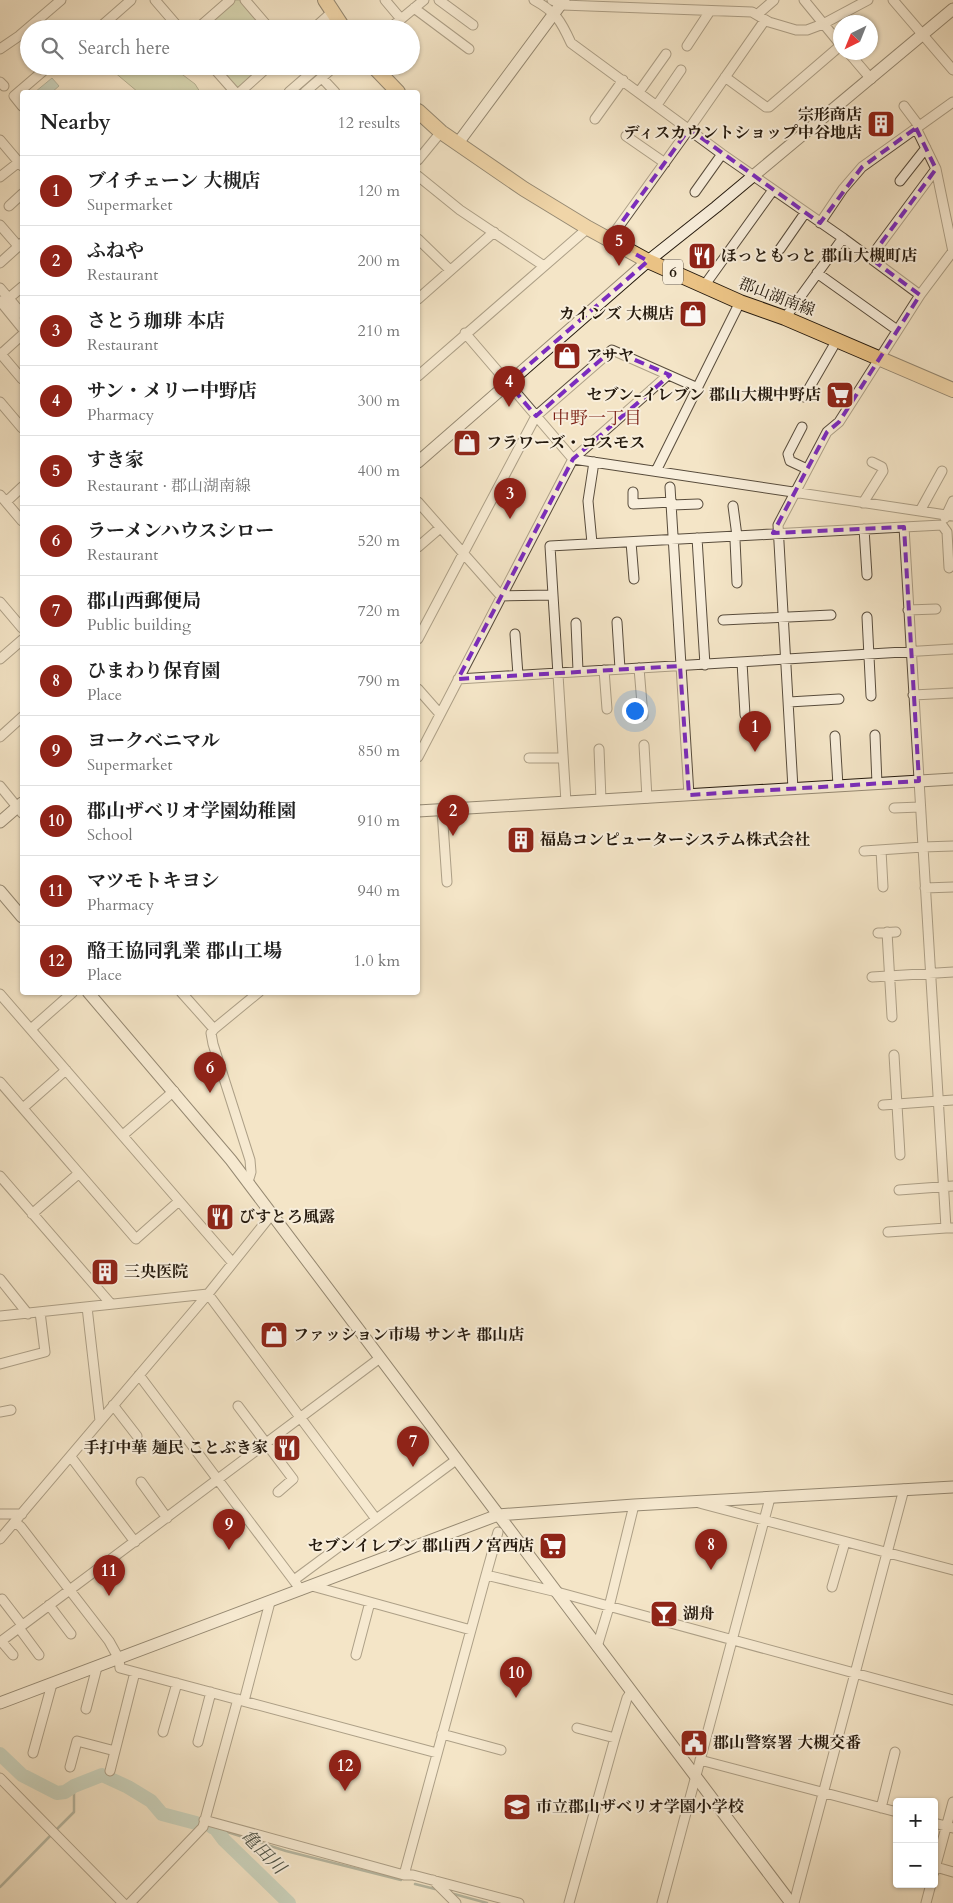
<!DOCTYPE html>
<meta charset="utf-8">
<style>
body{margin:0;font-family:Cardo,"Noto Serif JP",serif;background:#f6f6f6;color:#222}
.controls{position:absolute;right:15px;bottom:15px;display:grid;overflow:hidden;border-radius:5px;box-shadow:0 1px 4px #0004}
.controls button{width:45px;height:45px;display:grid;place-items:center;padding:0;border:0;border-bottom:1px solid #e0e0e0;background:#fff;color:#222;font:25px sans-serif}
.compass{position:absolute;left:833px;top:15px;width:45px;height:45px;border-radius:50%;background:#fff;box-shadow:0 1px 4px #0004;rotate:223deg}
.you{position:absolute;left:634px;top:710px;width:18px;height:18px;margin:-12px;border:4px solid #fff;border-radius:50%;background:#1a73e8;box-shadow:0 0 0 8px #1a73e833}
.badge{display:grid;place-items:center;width:32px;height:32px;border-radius:50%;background:#8f2418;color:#fff;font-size:16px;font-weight:700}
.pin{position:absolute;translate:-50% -41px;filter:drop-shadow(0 1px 2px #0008)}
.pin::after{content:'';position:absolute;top:26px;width:18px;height:15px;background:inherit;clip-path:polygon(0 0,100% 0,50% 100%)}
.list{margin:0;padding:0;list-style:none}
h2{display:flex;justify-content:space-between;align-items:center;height:65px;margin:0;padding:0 20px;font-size:21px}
h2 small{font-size:16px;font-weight:400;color:#767676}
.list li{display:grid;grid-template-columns:32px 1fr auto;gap:15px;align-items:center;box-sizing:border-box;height:70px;padding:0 20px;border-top:1px solid #e0e0e0}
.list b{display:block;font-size:19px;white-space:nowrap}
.list p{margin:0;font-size:16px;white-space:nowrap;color:#767676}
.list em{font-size:16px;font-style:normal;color:#767676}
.icon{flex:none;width:28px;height:28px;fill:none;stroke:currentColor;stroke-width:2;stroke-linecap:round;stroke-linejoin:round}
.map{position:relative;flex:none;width:953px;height:1903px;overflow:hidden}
.search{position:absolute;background:#fff;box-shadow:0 1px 4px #0004;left:20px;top:20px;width:400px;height:55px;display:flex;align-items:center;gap:12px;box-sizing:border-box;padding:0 18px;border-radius:28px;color:#767676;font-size:19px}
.panel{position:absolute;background:#fff;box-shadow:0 1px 4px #0004;left:20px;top:90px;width:400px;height:905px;border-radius:5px}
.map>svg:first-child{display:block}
.green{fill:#b5c69a;stroke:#6c7054}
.water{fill:#9cbfb4;stroke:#6c7d71}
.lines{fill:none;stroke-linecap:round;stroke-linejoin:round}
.stream{stroke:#6c7d71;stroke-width:2.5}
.river{stroke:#9cbfb4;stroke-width:14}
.street-casing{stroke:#584c3c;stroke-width:11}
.secondary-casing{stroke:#24190d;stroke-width:13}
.primary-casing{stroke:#24190d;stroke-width:16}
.street{stroke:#f8eedb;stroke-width:9}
.secondary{stroke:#f8eedb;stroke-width:11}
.primary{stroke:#eac284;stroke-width:14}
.marked{fill:none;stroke:#7b2cbf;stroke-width:4;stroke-dasharray:10 6;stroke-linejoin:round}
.labels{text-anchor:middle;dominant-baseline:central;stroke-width:4;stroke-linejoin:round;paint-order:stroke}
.shield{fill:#f8eedb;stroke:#64594b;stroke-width:1}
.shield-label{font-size:15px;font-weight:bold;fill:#24190d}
.poi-label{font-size:16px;font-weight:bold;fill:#24190d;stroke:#f8eedb;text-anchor:start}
.street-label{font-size:16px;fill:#24190d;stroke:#f8eedb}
.neighbourhood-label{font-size:18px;fill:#7a1f14;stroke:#f8eedb}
.water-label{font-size:18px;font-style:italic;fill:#4e5347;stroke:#f8eedb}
</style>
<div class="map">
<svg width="953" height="1903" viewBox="0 0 953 1903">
<rect width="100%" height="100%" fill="#f4e5c7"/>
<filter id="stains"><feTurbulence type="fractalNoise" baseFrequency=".004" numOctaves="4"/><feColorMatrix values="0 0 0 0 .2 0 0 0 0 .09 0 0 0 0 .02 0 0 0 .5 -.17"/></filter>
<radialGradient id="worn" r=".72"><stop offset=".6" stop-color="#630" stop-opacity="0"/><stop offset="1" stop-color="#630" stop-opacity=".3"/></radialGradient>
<path class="green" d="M235,0H241L266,29H202Z
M107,66H171L195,84L200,92H138Z
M216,66H264L239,88H235Z"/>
<path class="water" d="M52,78L59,86L52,92H35Z"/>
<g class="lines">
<path class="stream" d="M215,1828L286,1851L401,1880
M55,1831L74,1812V1786
M415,1884L435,1889
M0,1887L51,1835
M454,1894L487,1903"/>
<path class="river" d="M0,1754L22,1775L57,1793L65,1792L74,1786L102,1775L128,1787L151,1801L162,1814L196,1823
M212,1827L215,1828L224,1840L289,1903"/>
<defs>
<path id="street" d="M155,0L180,29
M245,0L270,29
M385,0L401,19
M439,0L473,25
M534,0C556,12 561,21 571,43L722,154L843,238L920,295
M552,0L562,5L752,12L769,22L796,30H807L823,24L868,0
M804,0L840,44
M893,0L953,70
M414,8L469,49
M758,14L774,0
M98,29L131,0
M197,29L230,0
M313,29L332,12
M389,29L424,0
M687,46L710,11
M0,49L19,36L61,0
M848,52L871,79
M212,66L235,92
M725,77L766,107H769L840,46
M322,78L335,92
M0,82L4,86
M240,92L269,66
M289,92L319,66
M305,92L335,66
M639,92L666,54
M657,105L681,70
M22,106L14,96L49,66
M904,106L919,126
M595,119L623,80
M916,128L936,169L953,252
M626,136L665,163
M0,140L22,166
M418,160L441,132
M418,176L460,210L544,266
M0,177L19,162
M900,181L926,148
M695,192L722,154
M9,206L22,194
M820,223L843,189L862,167L953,102
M0,225L19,247
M418,239L450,270
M609,240L689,129L765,20
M780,249L805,213
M870,258L936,169
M0,263L22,243
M817,273L897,330
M704,286L773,190
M0,288L22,314
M9,298L22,287
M418,299L494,232
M0,301L22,328
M785,318L843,238
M465,333L573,459L953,516
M0,353L22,379
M0,355L22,335
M418,376L588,228
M804,397L837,340
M0,402L22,428
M802,427L788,454L790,461L807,469
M656,471L740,302
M670,487L689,795
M633,492V504L672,502
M0,495L22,521
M6,502L22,487
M418,502L501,596L553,595L550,546L904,527L923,847L864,851
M863,503L883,471L882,467L872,462
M672,505L698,504
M733,506L737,536L735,540L737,583
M920,511L942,471
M945,518L953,501
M904,527L942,525L947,532L949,568
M864,529L867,575
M697,538L705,665
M631,542L634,579
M592,543L588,501L594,462
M418,547L440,528
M553,595L566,802
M0,602L22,628
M908,610L936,609
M867,617L871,696
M723,620L831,615
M617,622L620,669
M576,623L578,671
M515,634L518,675
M418,639L536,416L612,350L698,388
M0,659L22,640
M742,662L745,715
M639,668L643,716
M604,670L607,709
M458,679L953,649
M418,689L440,714
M913,695L953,693
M789,702L839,699
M875,735L877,784
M835,736L838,786
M0,737L22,717
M644,745L647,798
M599,749L601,800
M418,757L573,459L668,375
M529,758H563
M0,786L22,813
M793,789L778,525L827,432L839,422L920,295L953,251
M894,808L920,807
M442,810L447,882
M953,846L923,847L946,1228H953
M881,850L883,887
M925,888L953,887
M887,932L892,1017
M878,933L896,932
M872,977L953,972
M181,992L214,1029L211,1033L213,1044L250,1160L251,1172L248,1182
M0,994L232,1262
M31,1029L73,992
M214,1029L259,992
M894,1055L900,1155
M0,1082L136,1239L179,1201
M883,1105L953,1100
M23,1108L66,1070
M123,1135L174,1091
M0,1176L111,1304
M899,1190L953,1186
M32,1214L78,1174
M888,1232L946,1228
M0,1279L28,1314
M87,1307L100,1421
M0,1316L208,1294L376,1519
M0,1364L45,1352L40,1312
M139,1375L301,1590
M113,1405L137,1436
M238,1406L293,1479L278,1492
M0,1412L11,1410
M71,1457L135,1542
M141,1482L167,1518
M699,1503L953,1570
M0,1514H22
M15,1522L21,1527L109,1641L119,1659L120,1668L437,1753
M0,1539L208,1294L272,1214
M486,1575L498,1532
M294,1580L456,1460
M312,1586L471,1630
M832,1587L845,1542
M2,1599L22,1625
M49,1605L71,1634
M19,1628L39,1655
M1,1641L13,1655
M0,1642L380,1358
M597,1647L609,1607L634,1505
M356,1655L370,1602
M244,1701L270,1602
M86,1709L97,1667
M577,1728L615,1738
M163,1732L177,1683
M442,1734L501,1750
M198,1742L211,1692
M33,1753L52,1684
M700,1760L897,1812
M70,1767L77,1741L115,1751
M110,1771L135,1672
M0,1778L123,1903
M881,1808L895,1752
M204,1820L404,1875H413L519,1903
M934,1823L953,1828
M936,1867L953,1872
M934,1872L953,1802
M404,1875L486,1575L557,1592L953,1700
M433,1880L456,1903
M130,1903L203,1827L238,1699
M569,1903L615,1738L627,1698L631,1692
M662,1903L770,1498
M794,1903L904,1489
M926,1903L931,1884"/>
<path id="secondary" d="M458,143L564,0
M418,462L648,261L716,207L953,9
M418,811L953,779
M0,822L22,803
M0,891L22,917
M88,992L231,1160L791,1903
M0,1703L498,1515L634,1505L953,1487"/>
<path id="primary" d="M325,0L344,29
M373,66L398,92
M418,111L441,132L524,189L588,228L648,261L740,302L785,318L953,390"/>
</defs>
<use href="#street" class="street-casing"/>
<use href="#secondary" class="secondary-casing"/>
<use href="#primary" class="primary-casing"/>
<use href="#street" class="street"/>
<use href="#secondary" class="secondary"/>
<use href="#primary" class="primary"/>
</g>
<path d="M0 0H953V1903H0ZM916,128L936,169L870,258L920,295L839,422L827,432L773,533L904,527L919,781L689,795L680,666L458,679L573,459L670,375L612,350L536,416L508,383L648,261L609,240L689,129L820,223L862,167Z" fill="#f4e5c7" fill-opacity=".55" fill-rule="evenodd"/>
<path class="marked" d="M916,128L936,169L870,258L920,295L839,422L827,432L773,533L904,527L919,781L689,795L680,666L458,679L573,459L670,375L612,350L536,416L508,383L648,261L609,240L689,129L820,223L862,167Z"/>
<defs>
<symbol id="building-square" viewBox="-11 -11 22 22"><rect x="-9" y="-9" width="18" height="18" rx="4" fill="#8f2418" stroke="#f8eedb"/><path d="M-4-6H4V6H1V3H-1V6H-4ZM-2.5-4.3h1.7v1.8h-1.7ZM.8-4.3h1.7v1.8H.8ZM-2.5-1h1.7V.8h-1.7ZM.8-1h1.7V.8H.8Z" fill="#fff"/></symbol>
<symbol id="restaurant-square" viewBox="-11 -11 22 22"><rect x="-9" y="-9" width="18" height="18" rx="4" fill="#8f2418" stroke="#f8eedb"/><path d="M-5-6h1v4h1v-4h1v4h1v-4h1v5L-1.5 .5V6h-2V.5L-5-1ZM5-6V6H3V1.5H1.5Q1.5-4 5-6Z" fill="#fff"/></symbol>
<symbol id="shop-square" viewBox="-11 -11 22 22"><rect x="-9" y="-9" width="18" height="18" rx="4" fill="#8f2418" stroke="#f8eedb"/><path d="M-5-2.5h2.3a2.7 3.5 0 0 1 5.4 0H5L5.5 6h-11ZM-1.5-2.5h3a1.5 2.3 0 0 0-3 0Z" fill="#fff"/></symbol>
<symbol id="supermarket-square" viewBox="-11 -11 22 22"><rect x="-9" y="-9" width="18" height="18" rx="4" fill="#8f2418" stroke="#f8eedb"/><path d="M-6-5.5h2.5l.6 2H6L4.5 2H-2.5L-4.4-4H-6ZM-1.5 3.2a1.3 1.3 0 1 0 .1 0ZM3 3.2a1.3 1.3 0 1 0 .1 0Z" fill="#fff"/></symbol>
<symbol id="bar-square" viewBox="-11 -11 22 22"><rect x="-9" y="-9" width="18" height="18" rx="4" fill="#8f2418" stroke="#f8eedb"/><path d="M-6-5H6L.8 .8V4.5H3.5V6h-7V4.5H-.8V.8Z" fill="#fff"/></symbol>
<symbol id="civic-square" viewBox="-11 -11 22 22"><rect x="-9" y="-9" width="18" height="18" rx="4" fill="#8f2418" stroke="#f8eedb"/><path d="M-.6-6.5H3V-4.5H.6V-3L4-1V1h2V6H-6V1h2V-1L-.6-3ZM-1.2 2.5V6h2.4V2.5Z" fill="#fff"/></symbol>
<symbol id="school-square" viewBox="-11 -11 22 22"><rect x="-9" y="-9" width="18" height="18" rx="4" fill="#8f2418" stroke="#f8eedb"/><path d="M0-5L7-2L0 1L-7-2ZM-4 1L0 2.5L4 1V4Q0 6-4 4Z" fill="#fff"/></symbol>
</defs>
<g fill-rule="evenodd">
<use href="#building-square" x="865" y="108" width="32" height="32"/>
<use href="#restaurant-square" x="686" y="240" width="32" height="32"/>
<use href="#shop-square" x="677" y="298" width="32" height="32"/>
<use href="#shop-square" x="551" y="340" width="32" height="32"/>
<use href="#supermarket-square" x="824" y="379" width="32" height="32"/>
<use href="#shop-square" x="451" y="427" width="32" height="32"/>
<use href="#building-square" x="505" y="824" width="32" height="32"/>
<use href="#restaurant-square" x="204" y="1201" width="32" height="32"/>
<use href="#building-square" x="89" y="1256" width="32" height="32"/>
<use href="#shop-square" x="258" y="1319" width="32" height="32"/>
<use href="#restaurant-square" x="271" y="1432" width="32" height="32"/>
<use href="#supermarket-square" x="537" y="1530" width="32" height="32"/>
<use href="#bar-square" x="648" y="1598" width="32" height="32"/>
<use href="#civic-square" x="678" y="1727" width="32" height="32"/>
<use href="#school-square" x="501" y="1791" width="32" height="32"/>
</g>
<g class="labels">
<rect class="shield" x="663" y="259.5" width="20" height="25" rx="4"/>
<g class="shield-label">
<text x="673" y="272">6</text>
</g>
<g class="poi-label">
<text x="862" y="115" text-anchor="end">宗形商店<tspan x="862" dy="18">ディスカウントショップ中谷地店</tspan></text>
<text x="721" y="256">ほっともっと 郡山大槻町店</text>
<text x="674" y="314" text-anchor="end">カインズ 大槻店</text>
<text x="586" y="356">アサヤ</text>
<text x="821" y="395" text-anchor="end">セブン-イレブン 郡山大槻中野店</text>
<text x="486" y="443">フラワーズ・コスモス</text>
<text x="540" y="840">福島コンピューターシステム株式会社</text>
<text x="239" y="1217">びすとろ風露</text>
<text x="124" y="1272">三央医院</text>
<text x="293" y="1335">ファッション市場 サンキ 郡山店</text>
<text x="268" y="1448" text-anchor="end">手打中華 麺民 ことぶき家</text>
<text x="534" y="1546" text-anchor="end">セブンイレブン 郡山西ノ宮西店</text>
<text x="683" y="1614">湖舟</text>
<text x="713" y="1743">郡山警察署 大槻交番</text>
<text x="536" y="1807">市立郡山ザベリオ学園小学校</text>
</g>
<g class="street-label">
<text transform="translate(777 297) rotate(21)">郡山湖南線</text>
</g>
<g class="neighbourhood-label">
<text x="597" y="418">中野一丁目</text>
</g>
<g class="water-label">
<text transform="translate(263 1852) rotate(45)">亀田川</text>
</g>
</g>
<rect width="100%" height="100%" filter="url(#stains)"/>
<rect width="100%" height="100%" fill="url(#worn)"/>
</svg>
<div class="controls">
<button>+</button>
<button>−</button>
</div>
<svg class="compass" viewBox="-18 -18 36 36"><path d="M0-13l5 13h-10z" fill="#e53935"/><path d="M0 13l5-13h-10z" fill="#767676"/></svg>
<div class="you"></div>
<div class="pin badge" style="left:755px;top:752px">1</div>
<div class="pin badge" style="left:453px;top:836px">2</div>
<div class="pin badge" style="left:510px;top:519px">3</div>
<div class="pin badge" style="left:509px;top:407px">4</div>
<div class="pin badge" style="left:619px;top:266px">5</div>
<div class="pin badge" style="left:210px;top:1093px">6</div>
<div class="pin badge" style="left:413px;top:1467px">7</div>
<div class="pin badge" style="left:711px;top:1570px">8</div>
<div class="pin badge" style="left:229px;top:1550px">9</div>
<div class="pin badge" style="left:516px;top:1698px">10</div>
<div class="pin badge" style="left:109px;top:1596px">11</div>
<div class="pin badge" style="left:345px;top:1791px">12</div>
<div class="search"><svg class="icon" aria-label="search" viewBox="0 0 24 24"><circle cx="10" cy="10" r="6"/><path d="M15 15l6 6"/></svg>Search here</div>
<section class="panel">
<h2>Nearby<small>12 results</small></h2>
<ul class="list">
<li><span class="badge">1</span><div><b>ブイチェーン 大槻店</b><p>Supermarket</p></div><em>120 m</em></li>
<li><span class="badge">2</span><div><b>ふねや</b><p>Restaurant</p></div><em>200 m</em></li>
<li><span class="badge">3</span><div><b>さとう珈琲 本店</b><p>Restaurant</p></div><em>210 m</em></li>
<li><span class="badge">4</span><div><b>サン・メリー中野店</b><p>Pharmacy</p></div><em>300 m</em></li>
<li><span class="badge">5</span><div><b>すき家</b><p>Restaurant · 郡山湖南線</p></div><em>400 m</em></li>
<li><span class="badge">6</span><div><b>ラーメンハウスシロー</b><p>Restaurant</p></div><em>520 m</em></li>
<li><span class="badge">7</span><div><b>郡山西郵便局</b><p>Public building</p></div><em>720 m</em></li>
<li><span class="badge">8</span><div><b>ひまわり保育園</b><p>Place</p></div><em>790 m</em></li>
<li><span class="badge">9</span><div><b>ヨークベニマル</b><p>Supermarket</p></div><em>850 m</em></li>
<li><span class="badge">10</span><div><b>郡山ザベリオ学園幼稚園</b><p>School</p></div><em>910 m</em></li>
<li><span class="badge">11</span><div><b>マツモトキヨシ</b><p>Pharmacy</p></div><em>940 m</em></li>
<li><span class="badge">12</span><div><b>酪王協同乳業 郡山工場</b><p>Place</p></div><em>1.0 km</em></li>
</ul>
</section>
</div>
